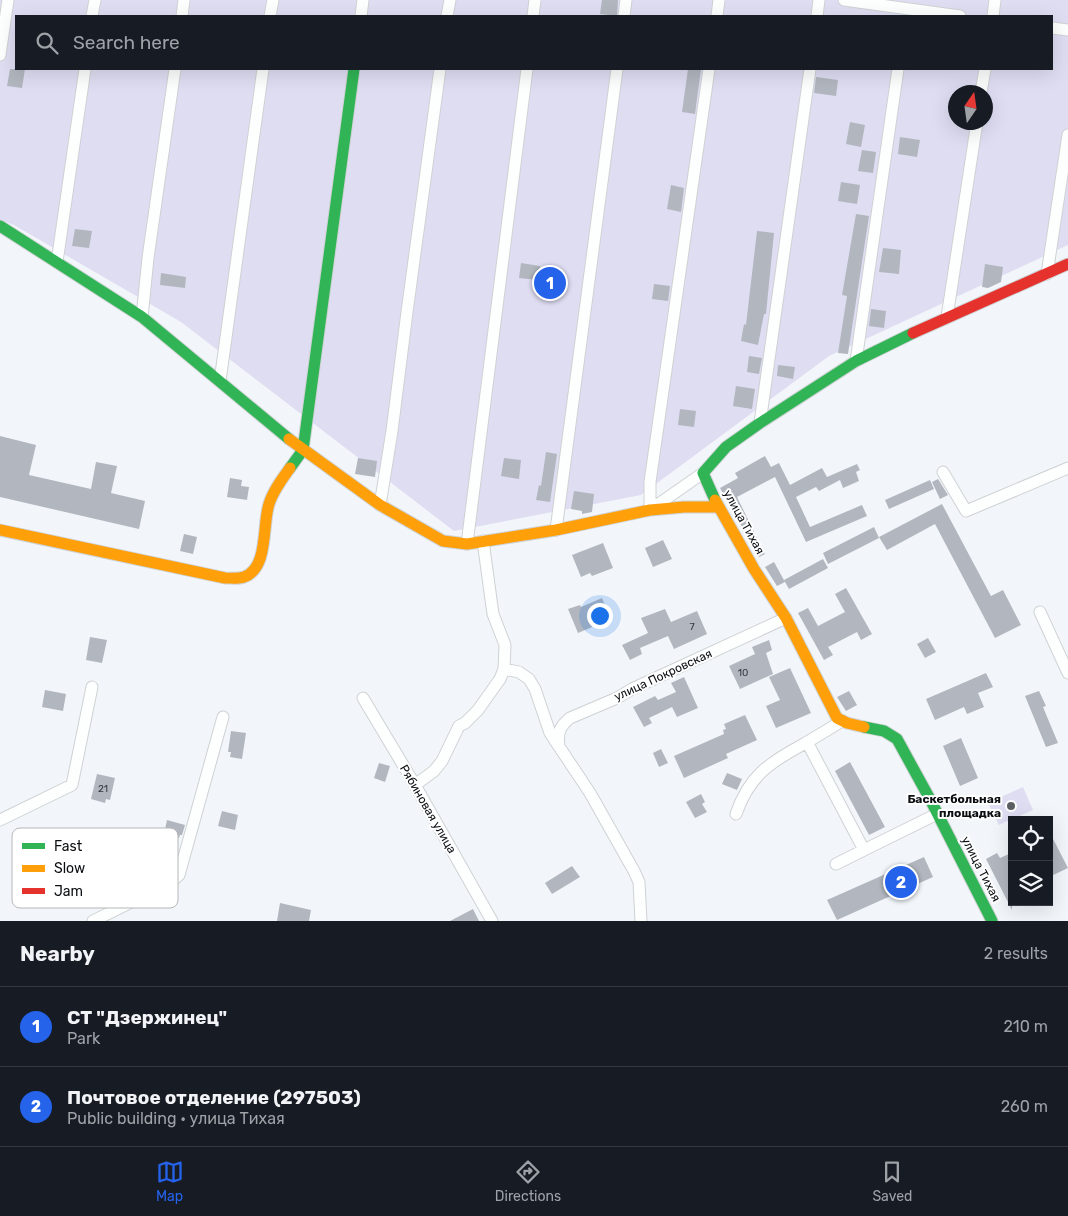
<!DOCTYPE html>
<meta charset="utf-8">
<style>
body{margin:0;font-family:Rubik,sans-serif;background:#242831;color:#f1f3f6}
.controls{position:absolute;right:15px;bottom:15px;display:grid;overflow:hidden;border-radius:0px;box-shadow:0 5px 20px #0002}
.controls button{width:45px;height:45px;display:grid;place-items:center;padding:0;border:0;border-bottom:1px solid #363941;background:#171b24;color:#f1f3f6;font:25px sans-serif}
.compass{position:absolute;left:948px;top:85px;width:45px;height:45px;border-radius:50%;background:#171b24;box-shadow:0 5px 20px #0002;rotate:13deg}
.you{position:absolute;left:599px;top:615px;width:18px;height:18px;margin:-12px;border:4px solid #fff;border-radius:50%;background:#1a73e8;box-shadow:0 0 0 8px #1a73e833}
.badge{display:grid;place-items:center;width:32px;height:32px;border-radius:50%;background:#2563eb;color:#fff;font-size:16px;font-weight:700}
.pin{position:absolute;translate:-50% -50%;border:2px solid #fff;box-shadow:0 1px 5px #0006}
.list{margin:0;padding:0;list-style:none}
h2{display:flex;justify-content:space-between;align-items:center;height:65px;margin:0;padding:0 20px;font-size:21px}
h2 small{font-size:16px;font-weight:400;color:#9ea1a6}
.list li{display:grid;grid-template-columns:32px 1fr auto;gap:15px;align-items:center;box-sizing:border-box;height:80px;padding:0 20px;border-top:1px solid #363941}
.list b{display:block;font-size:19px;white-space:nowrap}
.list p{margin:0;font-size:16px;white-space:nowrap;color:#9ea1a6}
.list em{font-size:16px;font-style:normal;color:#9ea1a6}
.icon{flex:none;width:28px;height:28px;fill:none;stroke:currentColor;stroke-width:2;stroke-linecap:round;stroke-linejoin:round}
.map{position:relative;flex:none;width:1068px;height:921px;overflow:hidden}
.search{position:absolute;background:#171b24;box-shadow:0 5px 20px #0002;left:15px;right:15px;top:15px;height:55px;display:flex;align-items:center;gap:12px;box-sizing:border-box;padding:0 18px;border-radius:0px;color:#9ea1a6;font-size:19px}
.sheet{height:225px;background:#171b24}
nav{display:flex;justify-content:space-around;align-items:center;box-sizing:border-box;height:70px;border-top:1px solid #363941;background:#171b24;font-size:14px;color:#9ea1a6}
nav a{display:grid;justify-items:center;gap:2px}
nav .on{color:#2563eb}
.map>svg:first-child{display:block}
.green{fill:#dfddf2;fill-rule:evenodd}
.building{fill:#b2b7bf}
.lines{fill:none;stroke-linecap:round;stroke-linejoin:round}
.street-casing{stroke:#ced2d4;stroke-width:13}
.fast-casing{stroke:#ced2d4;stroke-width:13}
.slow-casing{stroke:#ced2d4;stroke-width:13}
.jam-casing{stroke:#ced2d4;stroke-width:13}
.street{stroke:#fdfefe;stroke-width:11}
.fast{stroke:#30b455;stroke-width:11}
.slow{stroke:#ff9f0a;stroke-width:11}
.jam{stroke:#e5322d;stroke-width:11}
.poi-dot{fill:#5c6063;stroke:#fff;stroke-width:2}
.labels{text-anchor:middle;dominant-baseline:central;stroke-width:4;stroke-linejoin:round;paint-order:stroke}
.number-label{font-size:10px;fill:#36393d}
.street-label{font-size:12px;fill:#0c0f12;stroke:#fff}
.poi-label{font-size:12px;font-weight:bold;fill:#0c0f12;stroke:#fff;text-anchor:end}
.key{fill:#fff;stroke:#b6b7b8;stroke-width:1}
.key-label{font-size:14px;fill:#0c0f12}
</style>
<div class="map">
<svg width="1068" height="921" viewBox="0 0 1068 921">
<rect width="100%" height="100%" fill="#f2f6fa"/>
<path class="green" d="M0,0H1068V245L829,356L641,495L454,531L181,322L14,225L0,220ZM16,16H1052V69H16ZM956,92H986V122H956Z
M1023,787L1033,810L999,825L988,803Z"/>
<path class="building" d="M602,0H618L617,16L600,14Z
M10,69H25L22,88L7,86Z
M688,69H701L695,114L682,112Z
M816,77L838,80L836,96L814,93Z
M850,122L865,125L861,147L846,144Z
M900,137L920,140L917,157L898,154Z
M862,150L876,152L873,173L858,171Z
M841,182L860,185L857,204L838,201Z
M671,185L684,188L681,212L667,209Z
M856,214L869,216L848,354L838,353L847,296L842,295Z
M75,229L92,231L89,248L72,246Z
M757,231L774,233L766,314H764L758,345L741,341L744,324L746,325Z
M883,248L901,250L899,274L879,272Z
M521,263L540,266L538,280L519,278Z
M985,264L1003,267L1001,282L988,288L982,287Z
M161,273L186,277L185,288L160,285Z
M654,284L670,286L668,301L652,299Z
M871,309L886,311L884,328L869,326Z
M749,356L762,358L759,374L747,372Z
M778,365L795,367L793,379L777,376Z
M736,386L755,389L752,409L733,406Z
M680,409L696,411L694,427L678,425Z
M0,436L36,445L29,475L91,489L96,462L117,466L111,493L145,501L139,529L0,497Z
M546,452L557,454L550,502L536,500L539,485L541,486Z
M765,456L771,467L779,463L790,485L822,468L827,477L857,464L860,470L856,472L859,481L843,488L840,480L819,491L816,487L796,497L810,527L862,505L867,516L806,542L775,477L737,497L765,554L759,557L720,488L738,478L735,473Z
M358,458L377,461L375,477L355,474Z
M504,458L521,460L519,479L501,476Z
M230,478L242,480L241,486L249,487L247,500L227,497Z
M938,479L948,495L940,499L932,482Z
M930,480L934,489L889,509L885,500Z
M574,491L594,494L592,512L582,514V511L571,509Z
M942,504L991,596L1003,590L1021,625L995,638L935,524L887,550L879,537Z
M874,527L879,538L828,564L823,553Z
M184,534L197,537L193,554L180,551Z
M663,540L672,559L653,567L645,548Z
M603,543L613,568L592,576L590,573L581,577L572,555Z
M823,559L828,568L789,589L784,580Z
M774,562L785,582L777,586L765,567Z
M846,588L872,634L861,640L857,632L828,647L833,655L824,660L798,613L808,608L818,626L845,612L835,594Z
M602,598L611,619L578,633L568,609L580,605L581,607Z
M665,609L671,622L697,611L707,634L674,649L668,636L640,648L642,654L630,660L622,645L648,633L641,618Z
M90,637L107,640L102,663L86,660Z
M928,638L936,652L925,658L917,644Z
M769,640L772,650L766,653L773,674L740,689L729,666L755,654L752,647Z
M790,668L811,713L776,728L766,706L780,700L769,677Z
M986,673L993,687L978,693L984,707L967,714L964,707L935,720L926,699Z
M684,677L698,708L677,717L672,707L649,718L652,723L644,727L633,707L655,696L658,700L676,692L671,683Z
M45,690L66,694L63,711L42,707Z
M849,691L857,705L846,711L837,697Z
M1039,691L1046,706L1043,707L1058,743L1046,747L1025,696Z
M745,715L757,740L726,754L728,758L684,778L674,756L724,734L723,730L726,729L724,724Z
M231,731L246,733L242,759L230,757L231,752H228Z
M961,738L978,778L960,786L943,746Z
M661,749L668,763L659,767L653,753Z
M850,762L885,827L869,835L835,771Z
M379,763L390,766L385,782L374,778Z
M727,773L742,779L737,790L722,784Z
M97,774L115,778L110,800L106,799L105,803L91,799Z
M701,794L705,802L702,804L707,812L695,818L686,802Z
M222,811L238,815L235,830L218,826Z
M167,820L185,825L182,835H180L179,838L164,834Z
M1049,831L1068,868L1049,877Z
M997,853L1000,858L1009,854L1012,860V910L986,859Z
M924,857L933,877L837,920L827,900Z
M572,866L580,877L552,894L545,883Z
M280,903L311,910L309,921H277Z
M473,909L479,921H450Z"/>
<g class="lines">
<defs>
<path id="street" d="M844,0L960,16
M92,16L95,0
M182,16L184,0
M270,16L273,0
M361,16L363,0
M447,16L450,0
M533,16L535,0
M624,16L626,0
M717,16L719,0
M817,16L819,0
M993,16L995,0
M1052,28L1068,30
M0,55L8,0
M981,92L985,69
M57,262L85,69
M1047,274L1068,135
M142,317L148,258L175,69
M947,317L977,122
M856,361L898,69
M220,381L263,69
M760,423L810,69
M943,472L966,511L1068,468
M703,473L650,510V482L709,69
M380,505L392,431L407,312L440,69
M556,530L617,69
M467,544L527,69
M1040,612L1068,673
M504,669L519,672L529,679L535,689L550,733L590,793L634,871L639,882L641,921
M363,698L415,785L492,921
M807,742L864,850L937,814
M559,746C557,733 560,726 570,718L617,698L632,689L786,618
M415,785L434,771L442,761L459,726L465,723L478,710L500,679L504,669L505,645L493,614L483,541
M736,814C749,776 769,763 802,745C816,737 829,729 842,721
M0,820L72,785L92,687
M836,864L864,850
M93,921L170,883L179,875L223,717"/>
<path id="fast" d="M0,226L142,317L289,439
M290,468L303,450L354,69
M715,500L703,473L726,447L760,423L856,361L913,333
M864,727L884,731L897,739L931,801L992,921"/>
<path id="slow" d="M289,439L380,505L443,541L467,544L556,530L650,510L684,507H718
M715,500L754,569L786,618L837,718L847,723L864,727
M0,530L225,578C231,578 238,579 244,577C269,568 262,525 269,504C273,491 282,479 290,468"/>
<path id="jam" d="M913,333L1068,264"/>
</defs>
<use href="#street" class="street-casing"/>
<use href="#fast" class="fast-casing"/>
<use href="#slow" class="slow-casing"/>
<use href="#jam" class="jam-casing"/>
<use href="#street" class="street"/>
<use href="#fast" class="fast"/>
<use href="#slow" class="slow"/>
<use href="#jam" class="jam"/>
</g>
<circle class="poi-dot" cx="1011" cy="806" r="5"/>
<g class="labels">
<g class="number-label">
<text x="692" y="627">7</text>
<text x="743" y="673">10</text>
<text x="103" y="789">21</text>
</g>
<g class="street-label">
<text transform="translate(744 522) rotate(61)">улица Тихая</text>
<text transform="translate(663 675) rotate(-25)">улица Покровская</text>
<text transform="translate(428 809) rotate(60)">Рябиновая улица</text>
<text transform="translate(981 869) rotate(63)">улица Тихая</text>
</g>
<g class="poi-label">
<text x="1001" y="799">Баскетбольная<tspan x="1001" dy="14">площадка</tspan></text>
</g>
</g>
<rect x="12" y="828" width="166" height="80" rx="8" class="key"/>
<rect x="22" y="843" width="23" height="6" fill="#30b455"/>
<rect x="22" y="865" width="23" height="7" fill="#ff9f0a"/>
<rect x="22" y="888" width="23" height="6" fill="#e5322d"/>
<g class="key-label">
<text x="54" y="851">Fast</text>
<text x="54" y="873">Slow</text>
<text x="54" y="896">Jam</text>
</g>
</svg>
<div class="controls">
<button><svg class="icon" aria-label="locate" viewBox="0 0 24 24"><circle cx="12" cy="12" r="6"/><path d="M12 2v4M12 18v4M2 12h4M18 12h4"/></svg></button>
<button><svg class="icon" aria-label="layers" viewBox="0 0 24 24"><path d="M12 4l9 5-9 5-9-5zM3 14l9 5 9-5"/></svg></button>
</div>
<svg class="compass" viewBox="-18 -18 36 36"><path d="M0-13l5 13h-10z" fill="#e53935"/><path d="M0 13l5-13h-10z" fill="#9ea1a6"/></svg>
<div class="you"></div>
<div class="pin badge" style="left:550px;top:283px">1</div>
<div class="pin badge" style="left:901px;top:882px">2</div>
<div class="search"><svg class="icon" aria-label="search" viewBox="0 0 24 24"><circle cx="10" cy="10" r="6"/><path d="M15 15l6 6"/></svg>Search here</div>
</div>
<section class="sheet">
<h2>Nearby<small>2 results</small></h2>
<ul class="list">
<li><span class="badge">1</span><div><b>СТ &quot;Дзержинец&quot;</b><p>Park</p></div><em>210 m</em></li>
<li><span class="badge">2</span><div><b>Почтовое отделение (297503)</b><p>Public building · улица Тихая</p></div><em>260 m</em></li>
</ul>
</section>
<nav>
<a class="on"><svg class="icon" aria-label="map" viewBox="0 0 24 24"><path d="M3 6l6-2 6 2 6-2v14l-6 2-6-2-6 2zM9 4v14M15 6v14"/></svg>Map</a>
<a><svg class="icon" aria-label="directions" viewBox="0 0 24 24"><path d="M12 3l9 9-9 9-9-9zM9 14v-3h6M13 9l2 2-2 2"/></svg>Directions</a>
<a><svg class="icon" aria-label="saved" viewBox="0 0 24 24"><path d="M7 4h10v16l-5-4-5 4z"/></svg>Saved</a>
</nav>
